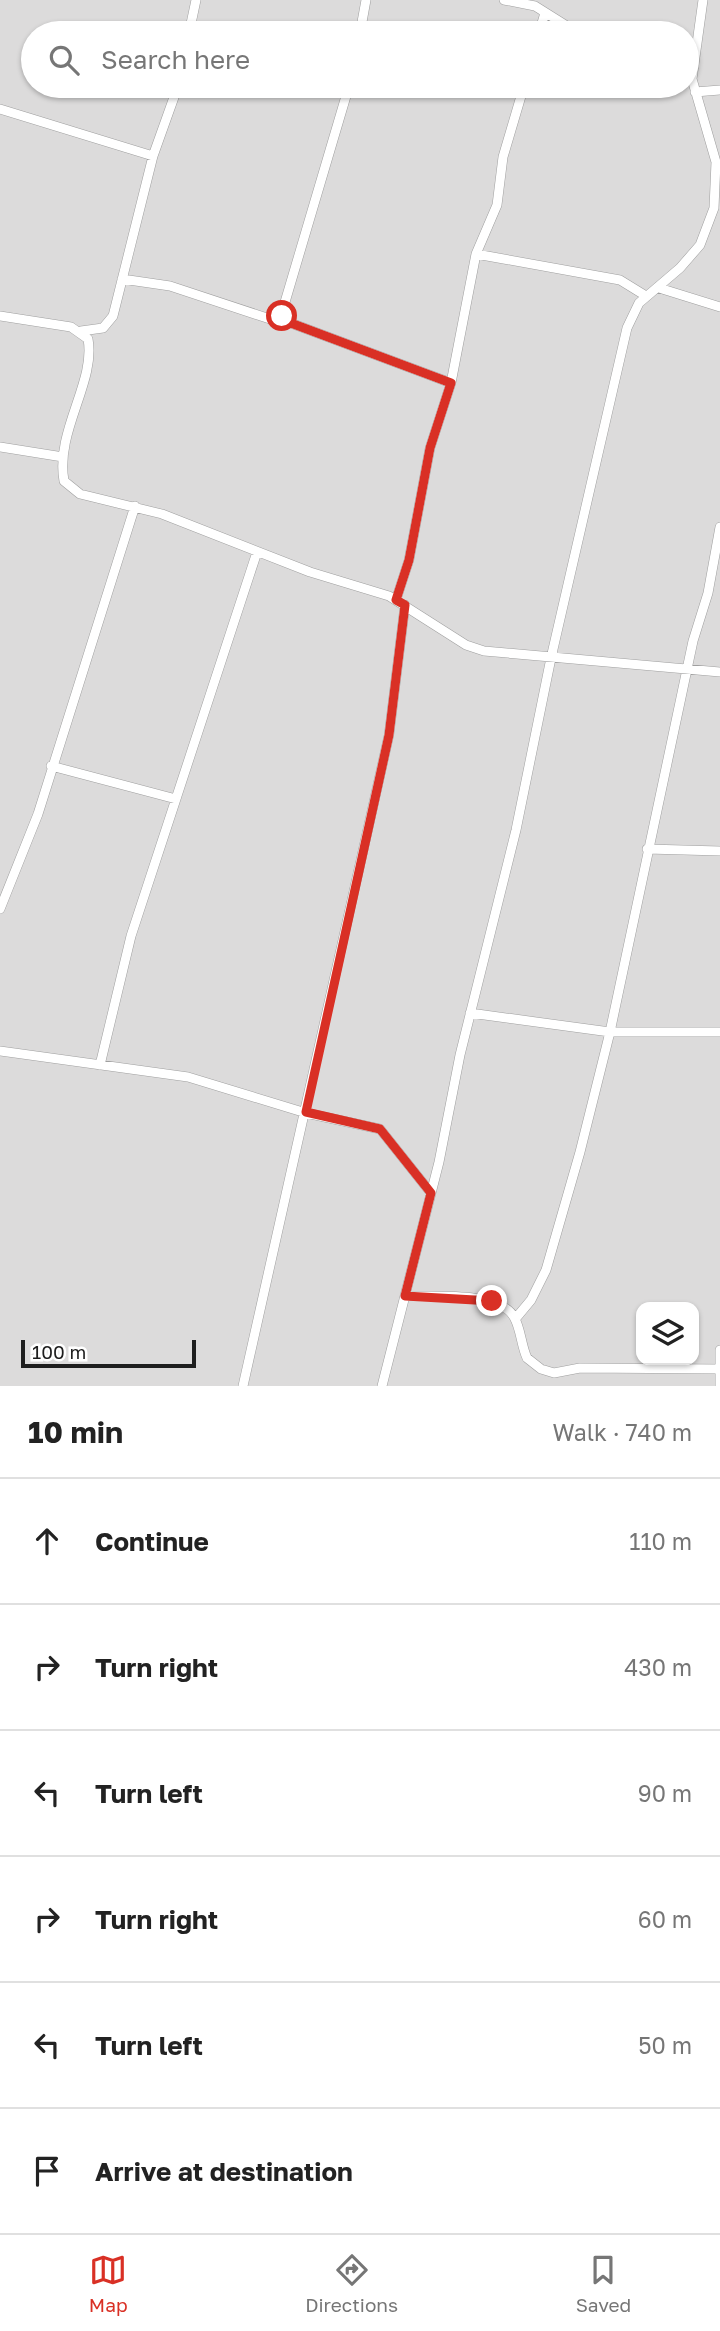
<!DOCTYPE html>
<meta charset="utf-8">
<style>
body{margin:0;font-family:"Golos Text",sans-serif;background:#f6f6f6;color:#222}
.controls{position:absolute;right:21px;bottom:21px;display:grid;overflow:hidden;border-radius:14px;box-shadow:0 2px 5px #0004}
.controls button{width:63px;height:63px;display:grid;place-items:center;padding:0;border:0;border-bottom:2px solid #e0e0e0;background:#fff;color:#222;font:35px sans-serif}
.scale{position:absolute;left:21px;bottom:18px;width:175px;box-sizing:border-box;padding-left:7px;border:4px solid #1e1e1e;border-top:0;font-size:19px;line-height:24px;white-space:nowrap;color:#1e1e1e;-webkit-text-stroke:5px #fff;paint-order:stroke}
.stop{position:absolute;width:21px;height:21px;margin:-16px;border:5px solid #d93025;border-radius:50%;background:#fff}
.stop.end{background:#d93025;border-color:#fff;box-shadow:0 2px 7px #0008}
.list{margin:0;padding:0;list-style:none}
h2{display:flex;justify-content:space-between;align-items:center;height:91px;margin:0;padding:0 28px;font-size:30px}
h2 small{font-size:23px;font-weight:400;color:#767676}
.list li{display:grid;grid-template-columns:46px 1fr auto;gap:21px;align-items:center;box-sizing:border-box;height:126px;padding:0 28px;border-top:2px solid #e0e0e0}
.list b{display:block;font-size:26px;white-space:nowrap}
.list em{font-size:23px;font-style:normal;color:#767676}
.icon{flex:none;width:38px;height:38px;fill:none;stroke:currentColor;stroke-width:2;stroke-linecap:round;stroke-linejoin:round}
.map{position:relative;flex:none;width:720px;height:1386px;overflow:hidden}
.search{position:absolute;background:#fff;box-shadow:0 2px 5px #0004;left:21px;right:21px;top:21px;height:77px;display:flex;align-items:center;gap:18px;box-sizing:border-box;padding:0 24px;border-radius:38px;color:#767676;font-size:26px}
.sheet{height:847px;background:#fff}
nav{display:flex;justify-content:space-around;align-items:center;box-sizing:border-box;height:98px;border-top:2px solid #e0e0e0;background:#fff;font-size:19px;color:#767676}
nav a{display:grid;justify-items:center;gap:4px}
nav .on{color:#d93025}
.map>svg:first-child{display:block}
.residential{fill:#dcdbdb;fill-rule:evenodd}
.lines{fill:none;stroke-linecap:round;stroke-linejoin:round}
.street-casing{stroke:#9f9f9f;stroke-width:10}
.street{stroke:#fff;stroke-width:9}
.route{stroke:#d93025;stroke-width:9}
</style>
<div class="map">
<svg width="720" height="1386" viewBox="0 0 720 1386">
<rect width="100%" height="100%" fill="#eeeae5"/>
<path class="residential" d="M0,0H720V1386H0ZM33,33H687V86H33ZM641,1307H694V1360H641Z"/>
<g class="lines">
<defs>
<path id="street" d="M504,0L535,6L578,33
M189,33L196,0
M360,33L366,0
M539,33L545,13
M524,86L503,157L497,205L476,254L620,280L646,296
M695,92L720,90
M0,109L153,156
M122,279L170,286L273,320L280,319L349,86
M659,288L720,307
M0,316L71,327L88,339C96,382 55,431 64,481L80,494L162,514L310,572L389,596L466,645L484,651L720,672
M280,319L451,383
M81,331L103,328L113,316L153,156L178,86
M0,447L63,457
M396,600L409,560L430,448L451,383L476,254
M51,766L176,799
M647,849L720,851
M0,909L38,814L135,506
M470,1013L610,1032H720
M0,1051L188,1077L306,1113L380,1129L431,1193
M100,1065L131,936L257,552
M405,1296C431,1297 500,1291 514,1317C521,1329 521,1345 527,1358L541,1369L554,1373L580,1368L720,1369
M516,1318L531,1300L546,1270L580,1152L610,1032L693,641L708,593L720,527
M243,1386L389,735L405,605
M382,1386L439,1162L460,1055L516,830L551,658L627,328L639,303L680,268L700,245L714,208L716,162L692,79L703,0
M720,1386V1350"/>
</defs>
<use href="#street" class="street-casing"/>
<use href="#street" class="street"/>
</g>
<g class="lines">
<path class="route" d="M282,316L280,319L451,383L430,448L409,560L396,600L405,605L389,735L306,1112L380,1129L431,1193L405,1296L492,1301"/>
</g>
</svg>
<div class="controls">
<button><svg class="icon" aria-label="layers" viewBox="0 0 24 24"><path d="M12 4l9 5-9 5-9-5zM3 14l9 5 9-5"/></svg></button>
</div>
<div class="scale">100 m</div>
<div class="stop" style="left:282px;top:316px"></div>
<div class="stop end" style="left:492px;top:1301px"></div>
<div class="search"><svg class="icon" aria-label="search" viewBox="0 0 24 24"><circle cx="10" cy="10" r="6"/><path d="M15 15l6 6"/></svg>Search here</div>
</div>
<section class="sheet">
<h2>10 min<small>Walk · 740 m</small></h2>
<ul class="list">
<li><svg class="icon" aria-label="ahead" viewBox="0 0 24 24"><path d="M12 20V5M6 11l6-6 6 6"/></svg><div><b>Continue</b></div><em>110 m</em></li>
<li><svg class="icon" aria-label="right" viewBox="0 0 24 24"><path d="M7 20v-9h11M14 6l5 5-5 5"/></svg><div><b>Turn right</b></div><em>430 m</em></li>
<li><svg class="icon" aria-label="left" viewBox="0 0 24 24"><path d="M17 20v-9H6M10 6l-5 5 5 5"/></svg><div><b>Turn left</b></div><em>90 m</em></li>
<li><svg class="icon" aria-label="right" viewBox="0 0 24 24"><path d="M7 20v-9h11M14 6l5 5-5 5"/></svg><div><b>Turn right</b></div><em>60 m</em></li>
<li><svg class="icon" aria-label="left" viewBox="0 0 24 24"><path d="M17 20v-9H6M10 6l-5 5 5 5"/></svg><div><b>Turn left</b></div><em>50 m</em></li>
<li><svg class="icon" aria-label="arrive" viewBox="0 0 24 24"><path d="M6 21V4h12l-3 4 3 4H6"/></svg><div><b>Arrive at destination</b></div></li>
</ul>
</section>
<nav>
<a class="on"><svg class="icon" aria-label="map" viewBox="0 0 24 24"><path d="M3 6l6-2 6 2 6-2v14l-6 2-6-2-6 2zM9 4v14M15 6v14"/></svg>Map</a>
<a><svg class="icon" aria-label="directions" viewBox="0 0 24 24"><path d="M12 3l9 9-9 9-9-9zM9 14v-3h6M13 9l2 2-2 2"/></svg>Directions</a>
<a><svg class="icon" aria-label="saved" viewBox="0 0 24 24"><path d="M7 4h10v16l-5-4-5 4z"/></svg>Saved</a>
</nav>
